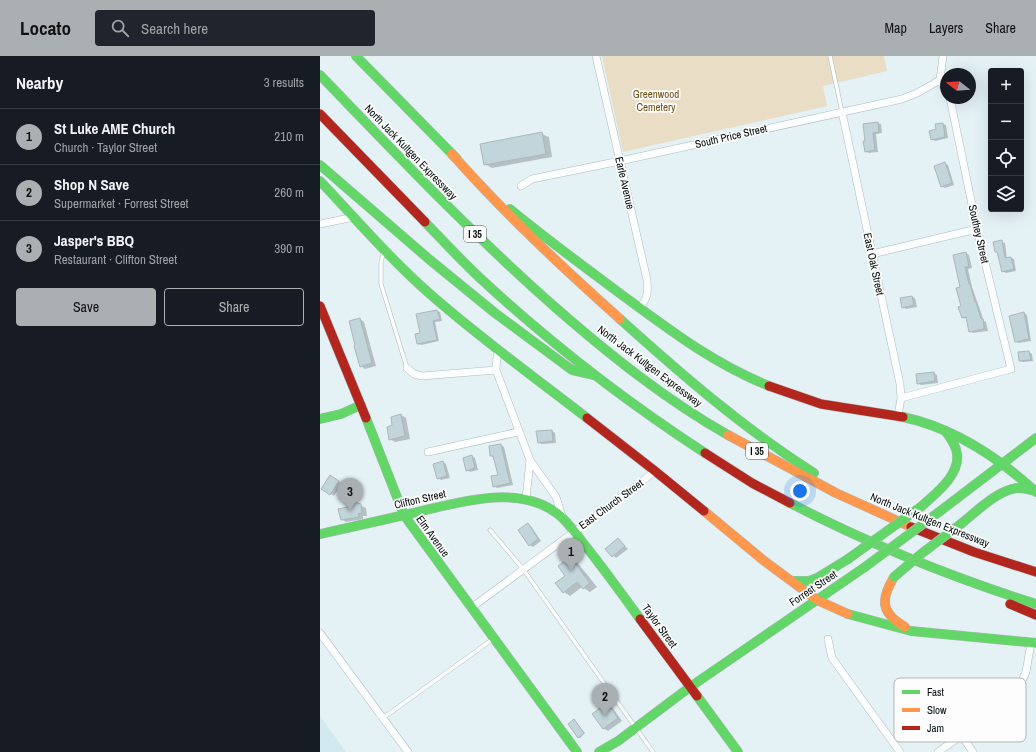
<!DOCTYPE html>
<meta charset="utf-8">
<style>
body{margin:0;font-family:"Archivo Narrow",sans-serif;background:#20242c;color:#f1f3f6}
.controls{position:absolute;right:12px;top:12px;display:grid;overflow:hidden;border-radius:4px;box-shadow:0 4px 16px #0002}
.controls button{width:36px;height:36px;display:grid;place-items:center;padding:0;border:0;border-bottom:1px solid #363941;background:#171b24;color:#f1f3f6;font:20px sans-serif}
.compass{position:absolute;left:620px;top:12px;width:36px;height:36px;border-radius:50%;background:#171b24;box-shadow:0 4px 16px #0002;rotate:287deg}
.you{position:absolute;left:480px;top:435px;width:14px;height:14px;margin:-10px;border:3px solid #fff;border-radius:50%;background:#1a73e8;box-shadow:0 0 0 6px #1a73e833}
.badge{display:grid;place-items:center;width:26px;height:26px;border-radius:50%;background:#aab0b2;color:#111;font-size:13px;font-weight:700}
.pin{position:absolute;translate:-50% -33px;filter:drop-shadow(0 1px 2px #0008)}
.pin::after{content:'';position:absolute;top:21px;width:14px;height:12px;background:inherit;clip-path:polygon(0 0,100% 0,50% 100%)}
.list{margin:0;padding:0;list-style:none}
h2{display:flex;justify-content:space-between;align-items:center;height:52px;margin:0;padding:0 16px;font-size:17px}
h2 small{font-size:13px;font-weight:400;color:#9ea1a6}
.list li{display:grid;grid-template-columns:26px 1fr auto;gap:12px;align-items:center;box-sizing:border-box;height:56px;padding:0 16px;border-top:1px solid #363941}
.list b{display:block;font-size:15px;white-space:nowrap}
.list p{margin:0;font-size:13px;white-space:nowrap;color:#9ea1a6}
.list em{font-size:13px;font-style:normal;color:#9ea1a6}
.actions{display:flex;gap:8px;padding:12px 16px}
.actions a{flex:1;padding:9px 0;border:1px solid #aab0b2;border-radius:4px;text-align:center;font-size:14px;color:#aab0b2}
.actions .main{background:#aab0b2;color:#111}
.icon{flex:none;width:22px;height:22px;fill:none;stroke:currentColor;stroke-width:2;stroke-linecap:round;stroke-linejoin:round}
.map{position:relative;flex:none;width:716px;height:696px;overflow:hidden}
header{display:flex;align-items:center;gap:24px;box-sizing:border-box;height:56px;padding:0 20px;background:#aab0b2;color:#111}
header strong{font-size:19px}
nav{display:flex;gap:22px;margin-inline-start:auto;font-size:14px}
.search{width:280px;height:36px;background:#20242c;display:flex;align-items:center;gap:10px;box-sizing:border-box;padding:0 14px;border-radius:4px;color:#9ea1a6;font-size:15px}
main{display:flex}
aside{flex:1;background:#171b24}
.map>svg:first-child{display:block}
.built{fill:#d1e9ef}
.green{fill:#e9dec5}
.shadow{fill:#0003}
.building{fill:#c1d5db;stroke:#adb7ba}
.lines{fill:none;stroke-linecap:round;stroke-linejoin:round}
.lane-casing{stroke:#b0babd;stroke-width:4.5}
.street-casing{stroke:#b0babd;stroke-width:8}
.fast-casing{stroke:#b0babd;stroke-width:10}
.slow-casing{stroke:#b0babd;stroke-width:10}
.jam-casing{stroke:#b0babd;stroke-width:10}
.lane{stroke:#fbfdfe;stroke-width:3.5}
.street{stroke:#fbfdfe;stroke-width:7}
.fast{stroke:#63d668;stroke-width:9}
.slow{stroke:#ff974d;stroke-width:9}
.jam{stroke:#b3261e;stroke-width:9}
.fast-bridge-casing{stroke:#b0babd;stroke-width:10;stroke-linecap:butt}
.fast-bridge{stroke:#63d668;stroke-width:9}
.labels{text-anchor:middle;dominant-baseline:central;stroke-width:3.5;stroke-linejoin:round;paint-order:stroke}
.shield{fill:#fdfdfd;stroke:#4f5556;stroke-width:1}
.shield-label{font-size:10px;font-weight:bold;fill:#050d0f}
.park-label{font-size:11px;fill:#6f4f11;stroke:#fdfdfd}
.street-label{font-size:11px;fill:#050d0f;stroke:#fdfdfd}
.key{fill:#fdfdfd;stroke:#b3b5b6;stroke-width:1}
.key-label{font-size:11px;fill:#050d0f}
</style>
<header>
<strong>Locato</strong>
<div class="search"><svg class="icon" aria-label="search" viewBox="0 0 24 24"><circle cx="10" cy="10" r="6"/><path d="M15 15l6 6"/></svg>Search here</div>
<nav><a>Map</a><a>Layers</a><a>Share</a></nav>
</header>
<main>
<aside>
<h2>Nearby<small>3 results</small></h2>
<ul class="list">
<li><span class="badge">1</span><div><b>St Luke AME Church</b><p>Church · Taylor Street</p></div><em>210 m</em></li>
<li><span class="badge">2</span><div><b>Shop N Save</b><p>Supermarket · Forrest Street</p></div><em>260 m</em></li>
<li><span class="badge">3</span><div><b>Jasper's BBQ</b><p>Restaurant · Clifton Street</p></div><em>390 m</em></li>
</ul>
<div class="actions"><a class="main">Save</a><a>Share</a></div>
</aside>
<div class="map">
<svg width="716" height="696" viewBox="0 0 716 696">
<rect width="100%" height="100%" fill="#e4f1f5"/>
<path class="built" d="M0,660L26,696H0Z"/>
<path class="green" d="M282,0H564L567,15L503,30L507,50L303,96Z"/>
<path class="shadow" d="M557,67L561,68L562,77L556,78L558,96L549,97L545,95L544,86Z
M622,68L626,69L628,82L615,85L612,83Z
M222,78L229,81L232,101L172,112L165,108Z
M625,107L628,109L634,129L625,132L621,130Z
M681,186L685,187L687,202H691L694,203L696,215L686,217L683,215L678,197L676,195Z
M646,197L649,199L652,212L648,213L652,231L664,265L666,266L668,275L653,277L650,275L648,263L643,262L641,231Z
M592,241L595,242L597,251L586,253L583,251Z
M117,255L120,256L122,265L115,266L119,285L101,289L98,288L101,278Z
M704,257L707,259L711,285L699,287L696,286Z
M40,263L44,266L56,310L45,313L41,310Z
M709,296L712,298L713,305L703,306L700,305L699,297Z
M614,317L617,319L618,327L601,329L598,327Z
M81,359L86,362L90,383L75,386L70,383L74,370Z
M232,375L235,377L236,387L222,388L218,386Z
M181,389L184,391L193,429L177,432L174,430L179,420L174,401L171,400Z
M152,400L155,402L158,414L150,416L147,414Z
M123,406L126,408L130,422L121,424L118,422Z
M10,420L22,427L14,440L3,433Z
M40,449L46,452L47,460H43V463L26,466L21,463L33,451Z
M208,468L211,470L221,485L213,491L210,489Z
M299,484L308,493L296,502L287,493Z
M250,502L257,506L277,531L270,536L262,531L250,540L244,536Z
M287,649L292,651L302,665L288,675L283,672Z
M254,664L265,677L260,682L258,681Z"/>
<path class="building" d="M558,66L559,76L553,77L555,94L545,96L543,85H545L543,68Z
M623,67L625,81L611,84L609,75L616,73L615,68Z
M222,76L226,98L164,109L160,88Z
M625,106L632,127L621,131L614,110Z
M682,184L685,202L691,201L694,213L682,216L677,196H675L673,186Z
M646,196L649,211H645L649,228H650L655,246H656L661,263H663L664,273L649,276L646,261L642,262L638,251L641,250L636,232L640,231L633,199Z
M592,240L594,249L582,252L580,242Z
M117,254L120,263L113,265L117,284L97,288L95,278L100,277L96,258Z
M704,256L709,283L695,286L689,260Z
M40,262L52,307L40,311L34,290L35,289L29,265Z
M709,295L711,304L699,305L698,296Z
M614,316L615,325L597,328L596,318Z
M81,358L85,380L69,384L67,371L72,369L71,361Z
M232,374L233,385L218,387L216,375Z
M181,388L190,427L173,431L171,420L178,419L173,400H170L169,390Z
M152,399L155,412L146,415L143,402Z
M123,405L127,420L117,423L113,408Z
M10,419L19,425L10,439L1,433Z
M34,446L41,448L42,457L38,458L39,461L21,464L18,453L32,450Z
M208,467L218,483L209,490L198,474Z
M298,482L305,490L292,501L285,493Z
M250,501L270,527L263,533L257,526L243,537L235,527L245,520L238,510Z
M287,647L298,662L283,673L272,658Z
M254,663L264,677L258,682L248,668Z"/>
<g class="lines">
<defs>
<path id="lane" d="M510,0L522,56
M64,195L61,206V228L87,312
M170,474L203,513L333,696
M63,662L173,583"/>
<path id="street" d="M276,0L327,224C328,237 328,241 320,252
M620,24L623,0
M620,24L626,35
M522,56L580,328L581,342L578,360
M201,130L212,123L300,105L582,43L597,37L620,24
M0,168L34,161
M552,198L657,173
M179,294L177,300L176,314L210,404L206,443
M87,312L94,318L102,320L176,314
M581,342L691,313L657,173L630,42
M108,396L198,376
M210,404L236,441L242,460
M151,552L315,431L335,415
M0,577L88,696
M508,583L512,602L580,696
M641,679L653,696
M618,696L694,642L706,616L711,587"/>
<path id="fast" d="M36,0L137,103
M0,19C77,99 153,179 236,252C290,299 346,344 408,379
M0,109L110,204L175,257L252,314L274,319
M0,125C36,163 70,203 110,238C160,282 214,321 267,362
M190,153C225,182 262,209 298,236C347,272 392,307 449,330
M105,166C123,185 141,204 160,222C229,286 305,345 385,397
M300,263C361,318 423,372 494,417
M583,361C634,372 678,401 716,436
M46,362L84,459L257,696
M0,363L21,358L41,349
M470,447C549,488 631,521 716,548
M602,450C616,437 640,419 637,398C636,389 631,383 626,376
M619,456L716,382
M642,467C657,455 678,434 697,432C703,432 709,433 715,435
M0,478C30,471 59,465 89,458C134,448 197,426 238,458C248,466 256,478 264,488C283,512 302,538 320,563
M472,525H489L497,522L528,503
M528,558L591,575L716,587
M377,640L418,696
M279,696L298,685L370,631L545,511"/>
<path id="slow" d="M132,98C184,157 241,210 300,263
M408,379L516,437L591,471
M384,455L443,504L497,544L528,558
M574,521C560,544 561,557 585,571"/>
<path id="jam" d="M0,58L105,166
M0,250L46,362
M449,330L501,348L583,361
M267,362L335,415L384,455
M385,397L432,427L470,447
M591,471L654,496L716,516
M690,548L716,559
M320,563L377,640"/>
</defs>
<use href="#lane" class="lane-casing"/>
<use href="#street" class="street-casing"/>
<use href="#fast" class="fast-casing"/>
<use href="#slow" class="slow-casing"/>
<use href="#jam" class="jam-casing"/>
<use href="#lane" class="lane"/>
<use href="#street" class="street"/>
<use href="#fast" class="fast"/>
<use href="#slow" class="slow"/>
<use href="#jam" class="jam"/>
<defs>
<path id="fast-bridge" d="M528,503L602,450
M545,511L619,456
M574,521L601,498L642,467"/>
</defs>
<use href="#fast-bridge" class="fast-bridge-casing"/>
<use href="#fast-bridge" class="fast-bridge"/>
</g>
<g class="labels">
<g class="shield">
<rect x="144" y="170" width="22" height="16" rx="3"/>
<rect x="426" y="387" width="22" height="16" rx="3"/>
</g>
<g class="shield-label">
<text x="155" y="178">I 35</text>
<text x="437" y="395">I 35</text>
</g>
<g class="park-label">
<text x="336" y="38">Greenwood<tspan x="336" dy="13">Cemetery</tspan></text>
</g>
<g class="street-label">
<text transform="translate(411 80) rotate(-13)">South Price Street</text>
<text transform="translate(91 96) rotate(46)">North Jack Kultgen Expressway</text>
<text transform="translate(305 127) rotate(77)">Earle Avenue</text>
<text transform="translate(659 178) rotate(77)">Southey Street</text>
<text transform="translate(554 208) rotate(78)">East Oak Street</text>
<text transform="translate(330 310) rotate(37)">North Jack Kultgen Expressway</text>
<text transform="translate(100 443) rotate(-13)">Clifton Street</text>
<text transform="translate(291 448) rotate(-36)">East Church Street</text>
<text transform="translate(610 464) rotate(22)">North Jack Kultgen Expressway</text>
<text transform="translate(113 480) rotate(54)">Elm Avenue</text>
<text transform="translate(493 532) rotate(-34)">Forrest Street</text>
<text transform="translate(340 570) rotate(54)">Taylor Street</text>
</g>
</g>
<rect x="574" y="622" width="132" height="64" rx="6" class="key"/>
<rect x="582" y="634" width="18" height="4" fill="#63d668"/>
<rect x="582" y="652" width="18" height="4" fill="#ff974d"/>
<rect x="582" y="670" width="18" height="4" fill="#b3261e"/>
<g class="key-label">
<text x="607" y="640">Fast</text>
<text x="607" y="658">Slow</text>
<text x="607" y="676">Jam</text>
</g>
</svg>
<div class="controls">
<button>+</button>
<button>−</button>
<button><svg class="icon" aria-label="locate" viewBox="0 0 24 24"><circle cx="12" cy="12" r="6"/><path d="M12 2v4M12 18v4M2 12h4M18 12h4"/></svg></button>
<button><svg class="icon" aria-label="layers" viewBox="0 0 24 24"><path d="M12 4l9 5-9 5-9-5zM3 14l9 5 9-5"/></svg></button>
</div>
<svg class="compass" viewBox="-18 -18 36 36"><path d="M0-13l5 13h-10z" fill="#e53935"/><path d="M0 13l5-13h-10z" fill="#9ea1a6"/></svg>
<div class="you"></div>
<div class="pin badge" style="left:251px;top:515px">1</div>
<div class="pin badge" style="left:285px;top:660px">2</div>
<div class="pin badge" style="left:30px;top:455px">3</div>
</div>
</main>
